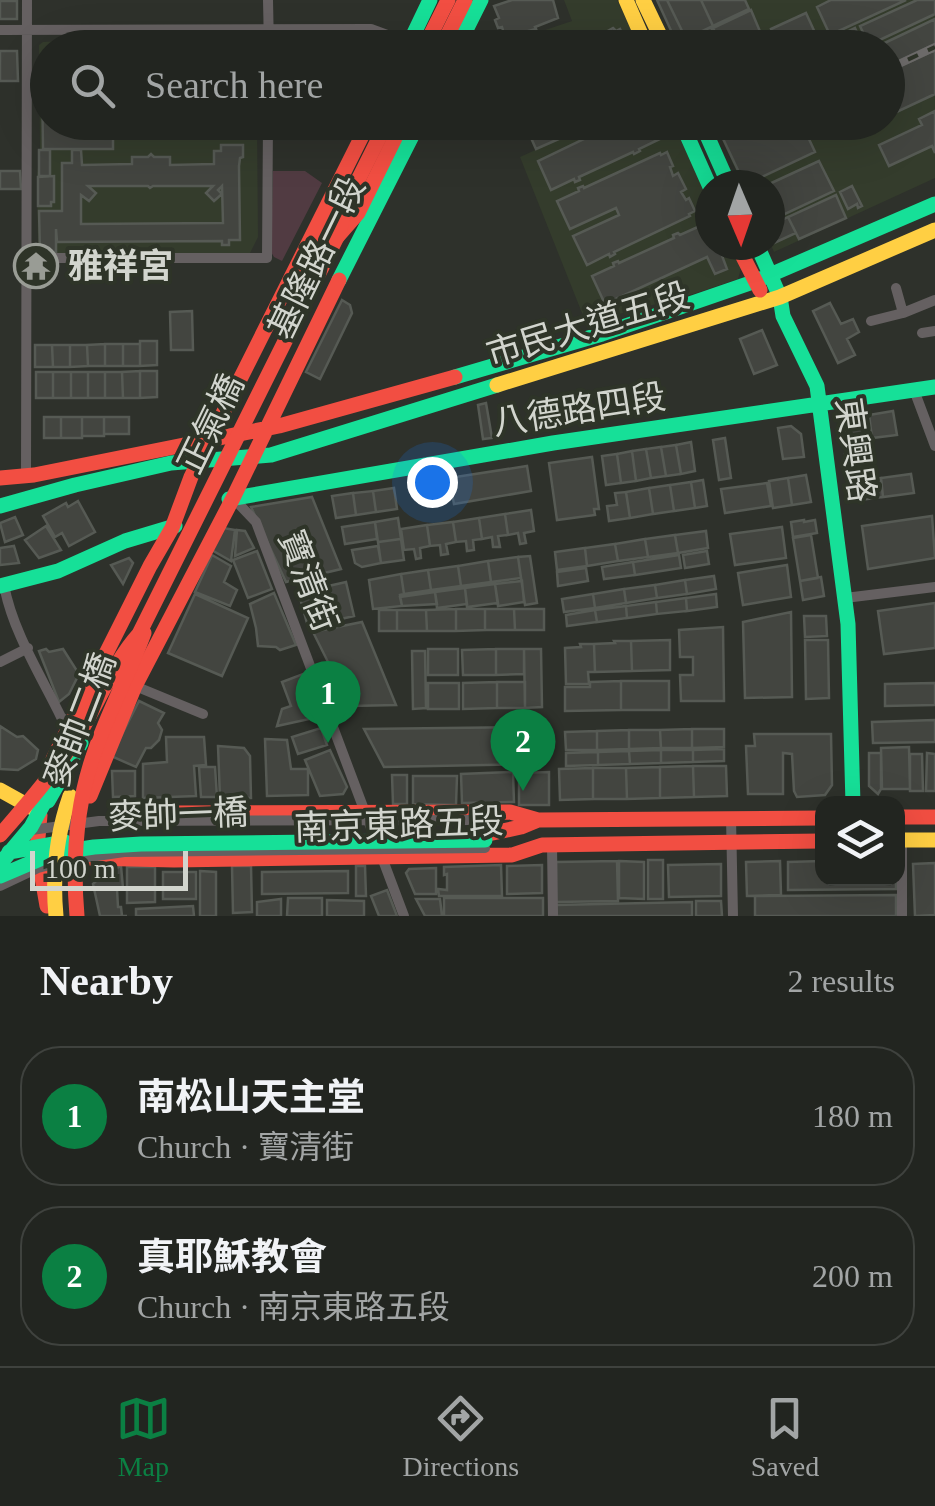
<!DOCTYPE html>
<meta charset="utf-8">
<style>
body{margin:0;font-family:"Times New Roman","Noto Sans TC",serif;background:#2a2d29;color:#f1f3f6}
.controls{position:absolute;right:30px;bottom:30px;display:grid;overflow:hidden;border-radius:20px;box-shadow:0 10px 40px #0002}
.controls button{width:90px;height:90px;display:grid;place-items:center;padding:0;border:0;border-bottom:2px solid #3f423e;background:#222520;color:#f1f3f6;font:50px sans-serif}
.compass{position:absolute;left:695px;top:170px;width:90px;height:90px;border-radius:50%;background:#222520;box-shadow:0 10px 40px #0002;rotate:178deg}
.scale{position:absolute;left:30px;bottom:25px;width:158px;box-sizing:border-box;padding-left:10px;border:5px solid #d2d5ce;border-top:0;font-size:28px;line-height:35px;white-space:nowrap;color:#d2d5ce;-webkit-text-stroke:8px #2e3428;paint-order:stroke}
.you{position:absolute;left:432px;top:482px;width:35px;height:35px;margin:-25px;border:8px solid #fff;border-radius:50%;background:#1a73e8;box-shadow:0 0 0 15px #1a73e833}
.badge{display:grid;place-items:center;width:65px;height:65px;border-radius:50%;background:#0b8043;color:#fff;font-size:32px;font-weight:700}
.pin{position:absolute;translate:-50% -82px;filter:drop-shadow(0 2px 5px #0008)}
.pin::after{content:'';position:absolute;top:52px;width:35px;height:30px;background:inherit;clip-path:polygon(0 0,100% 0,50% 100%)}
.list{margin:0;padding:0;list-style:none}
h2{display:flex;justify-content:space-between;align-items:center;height:130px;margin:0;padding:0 40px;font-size:42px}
h2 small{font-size:32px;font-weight:400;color:#a2a5a5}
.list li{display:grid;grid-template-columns:65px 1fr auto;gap:30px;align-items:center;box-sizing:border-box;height:140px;margin:0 20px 20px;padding:0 20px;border:2px solid #3f423e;border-radius:40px}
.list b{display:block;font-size:38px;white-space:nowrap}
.list p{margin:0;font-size:32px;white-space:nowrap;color:#a2a5a5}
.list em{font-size:32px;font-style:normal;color:#a2a5a5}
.icon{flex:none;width:55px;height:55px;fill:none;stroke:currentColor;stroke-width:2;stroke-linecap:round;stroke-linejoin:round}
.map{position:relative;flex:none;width:935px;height:916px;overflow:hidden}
.search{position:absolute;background:#222520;box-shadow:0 10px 40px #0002;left:30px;right:30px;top:30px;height:110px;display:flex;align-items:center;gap:25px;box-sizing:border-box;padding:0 35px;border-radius:55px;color:#a2a5a5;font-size:38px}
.sheet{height:450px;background:#222520}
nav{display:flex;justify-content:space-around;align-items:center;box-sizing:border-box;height:140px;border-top:2px solid #3f423e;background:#222520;font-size:28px;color:#a2a5a5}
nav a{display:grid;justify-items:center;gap:5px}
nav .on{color:#0b8043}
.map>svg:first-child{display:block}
.built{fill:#343c2c}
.green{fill:#513b42}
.building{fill:#434540;stroke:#565a54;stroke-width:2.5;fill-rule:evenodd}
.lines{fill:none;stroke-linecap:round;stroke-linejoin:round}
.street{stroke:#656061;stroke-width:10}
.fast{stroke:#16e098;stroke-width:15}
.slow{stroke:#ffcf43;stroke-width:15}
.jam{stroke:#f24e42;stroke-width:15}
.rail-casing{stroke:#6d6b6a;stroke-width:8}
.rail{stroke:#2e3428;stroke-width:4;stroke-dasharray:11;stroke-linecap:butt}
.street-bridge{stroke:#656061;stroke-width:10}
.fast-bridge{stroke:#16e098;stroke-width:15}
.slow-bridge{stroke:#ffcf43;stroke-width:15}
.jam-bridge{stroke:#f24e42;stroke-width:15}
.labels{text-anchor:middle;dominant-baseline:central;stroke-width:8;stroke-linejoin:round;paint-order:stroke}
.street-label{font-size:35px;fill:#d2d5ce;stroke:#2e3428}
.poi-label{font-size:35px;font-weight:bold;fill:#d2d5ce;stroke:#2e3428;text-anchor:start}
</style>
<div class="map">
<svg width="935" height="916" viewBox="0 0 935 916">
<rect width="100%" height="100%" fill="#2e312b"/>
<path class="built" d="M564,0H617L639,47L492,48L572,21Z
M657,0H935V178L774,252L770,243V185H743L714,123L888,122V48L679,47Z
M62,41L101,42L103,47L48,48V122L257,123L258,237L250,253L40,255L38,247L37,176L40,148L39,45L43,42Z
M595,123H674L710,201V245H731L741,268L738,279L693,294L586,323L520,157Z"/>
<path class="green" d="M113,123H248V131H113Z
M273,171H305L322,183L282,261L274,257L271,252Z"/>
<path class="building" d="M553,0L558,18L535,27L536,29L505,37L502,27L498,28L495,20L499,18L494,6L512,0Z
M657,0H667L686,39L711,27L714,34L697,43L679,48Z
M667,0H701L713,26L686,39Z
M701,0H745L749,9L713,26Z
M831,0H906L830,35L817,7Z
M917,0H935V14L869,45L860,26Z
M0,1H17V19H0Z
M751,10L764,41L749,48H719L713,35L716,34L713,28Z
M806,13L822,48H779L771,29Z
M935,19V44L888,66V48H874Z
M613,28L616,31L620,29L629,48H592L590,43L606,36V32Z
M855,28L864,48H834L830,40Z
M935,50V94L888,116V72Z
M0,51H17L18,81H0Z
M42,77H48V122H113V149H43Z
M935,111V153L932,146L889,166L879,145L922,125L919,119Z
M546,122H594L595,123L536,149L528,131Z
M619,122H662L666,136L639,149L640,151L634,154L633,152L579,177L580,180L575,182L574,179L551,190L538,161Z
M731,122H801L815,152L745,185L718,128Z
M221,145H243V157L240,158L239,166L240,240H229V245H222V241L57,242L56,229V252H40L39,211H62V163H72V150H81L82,165L132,164V157H148L151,154L154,157H170V165L214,164V151H221ZM88,186H148L150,188L153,186H213L206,193L214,201L222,194L218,190L222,186L223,223L81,224V195L89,201L96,193Z
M39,150H50V176H39Z
M667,152L673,166L670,167L673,176L678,173L686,189L681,192L686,200L689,198L695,211L689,214L690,216L614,252L615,254L610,257L609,254L587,265L573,236L619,215L616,208L570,229L557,201L579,191L578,188L583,186L584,188L660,153L661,155Z
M819,161L834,191L770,221V185H767Z
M0,171H20L21,189H0Z
M54,176V202H51V206H38V177Z
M852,186L862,206L858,208L857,204L848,209L840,192Z
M836,195L846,218L799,239L788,217Z
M788,217L796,233L774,243L770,235V226Z
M709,222L710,245H718L727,269L715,274L707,257L605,304L592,276L614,266L613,263L618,261L619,263L674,238L673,235L678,233L680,235Z
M342,300L350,305L352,313L320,379L306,372Z
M830,303L841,324L853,319L859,332L847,339L855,355L838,363L813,311Z
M192,311L193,350H171L170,312Z
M762,330L777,365L754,374L740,339Z
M140,341H157V365L140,366Z
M105,344V366H88L87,345Z
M105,344H123V366H105Z
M123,344H140V366H123Z
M35,345H52L53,367H35Z
M52,345H70V367H53Z
M70,345H87L88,366L70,367Z
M140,371V398H123L122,372Z
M140,371H157V397L140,398Z
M36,372H53V398H36Z
M53,372H71V398H53Z
M71,372H88V398H71Z
M88,372H105V398H88Z
M105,372H122L123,398H105Z
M486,403L492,438L483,439L478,405Z
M893,411L897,435L872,438L869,415Z
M869,415L872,438L846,442L844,428L853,417Z
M44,417H61V438H44Z
M61,417H82V438H61Z
M82,417H104V436H82Z
M104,417H129V434H104Z
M791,426L801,434L804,457L783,459L778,428Z
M725,438L731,478L719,480L713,440Z
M691,442L695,471L681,474L676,445Z
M676,445L681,474L666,476L661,447Z
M661,447L666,476L651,478L646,449Z
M646,449L651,478L636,481L632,451Z
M632,451L636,481L621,483L617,454Z
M862,452L864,466L846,468L845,454Z
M617,454L621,483L606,485L602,456Z
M592,457L599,509H594L595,515L557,520L549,463Z
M527,466L531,491L454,504L449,478Z
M911,474L914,493L883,497L881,478Z
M806,475L811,502L792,505L788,478Z
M788,478L792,505L773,508L769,481Z
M881,478L883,497L852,501L850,483Z
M703,480L707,506L695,508L691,482Z
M691,482L695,508L674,511L670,485Z
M767,483L771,506L725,513L721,489Z
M670,485L674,511L653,514L649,488Z
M394,488L397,509L376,512L373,491Z
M649,488L653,514L630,518L626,492Z
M373,491L376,512L356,515L353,493Z
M626,492L630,518L609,521L607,506L617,505L615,493Z
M353,493L356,515L336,518L332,496Z
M312,497L341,569L286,582L251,507Z
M78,501L95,532L69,546L62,533L55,537L43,516L66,503L68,507Z
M531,510L534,531L524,533L526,543L520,544L518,533L508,535L505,514Z
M505,514L508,535L498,536L500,547H493L492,537L482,539L479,518Z
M932,516L935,558L868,569L862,526Z
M15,517L23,535L5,542L0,523Z
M398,518L401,539L378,542L375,522Z
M479,518L482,539L473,540L474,550L467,551L466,541L456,542L453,522Z
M804,520V522L815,520L817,533L793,537L791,522Z
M375,522L377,539L345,544L342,527Z
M453,522L456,542L446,544L448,554L441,555L440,545L430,546L427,525Z
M427,525L430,546L420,548L421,558L416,559L414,549L404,550L401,529Z
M46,526L61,550L39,558L25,540Z
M782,527L786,558L735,565L730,534Z
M223,528L235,530L231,561L210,549Z
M237,530L245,531L254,548L235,556Z
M706,531L708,548L678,553L675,535Z
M675,535L678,553L648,557L645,539Z
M811,535L818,578L800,581L793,538Z
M401,539L404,560L381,563L378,542Z
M645,539L648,557L618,561L615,544Z
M615,544L618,561L587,566L585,548Z
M14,546L19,563L0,565V548Z
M378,546L381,563L362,567L355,563L352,550Z
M585,548L587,566L557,570L555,552Z
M257,551L272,589L248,598L233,560Z
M707,551L709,564L685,568L683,555Z
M212,555L231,566L224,582L237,590L230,606L195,592Z
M679,555L681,568L635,575L633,562Z
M530,556L537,603L525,605L518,557Z
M518,557L521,578L491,582L488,561Z
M129,558L133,563L123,584L111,565Z
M488,561L491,582L461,586L458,566Z
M633,562L635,575L604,579L602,567Z
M787,565L791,597L743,605L738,573Z
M458,566L461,586L431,590L428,570Z
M586,568L588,581L558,586L557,572Z
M428,570L431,590L404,594L401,574Z
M401,574L404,594L400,595L402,606L373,609L369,580Z
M714,576L716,589L687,594L685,580Z
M821,577L824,596L803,600L800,581Z
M685,580L687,594L657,598L655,585Z
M522,581L524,602L498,606L495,584Z
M346,582L354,616L332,621L324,587Z
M495,584L498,603L467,607L465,588Z
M655,585L657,598L626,603L624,589Z
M314,587L323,619L307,623L298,591Z
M465,588L467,604L437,608L435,592Z
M624,589L626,603L595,608L593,594Z
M435,592L437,604L402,606L400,597Z
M274,593L296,645L280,650L276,647L258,646L256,628L250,604Z
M195,594L248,618L222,676L168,653Z
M593,594L595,608L564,612L562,599Z
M716,594L717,607L687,611L686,598Z
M686,598L687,611L657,614L656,602Z
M656,602L657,614L627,618L626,606Z
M935,603V648L884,654L878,611Z
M626,606L627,618L597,622L595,610Z
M456,609V631H427L426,610Z
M456,609H485V630L456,631Z
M485,609H514L515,630H485Z
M514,609H544V630H515Z
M379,610H397V631H379Z
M397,610H426L427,631H397Z
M595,610L597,622L567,626L566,615Z
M791,612L792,697L745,698L743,622Z
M804,616H826L827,636L805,637Z
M362,622L396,705L350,706L313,632Z
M723,627L724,701H681L680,675H693V657H680L679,630Z
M670,640V670L632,671L631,641Z
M805,640H828L829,698L806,699Z
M614,641H631L632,671L595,672L594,644L615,643Z
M580,644H594L595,672H588L589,684H566L565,648L581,647Z
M46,649L49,652L63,649L79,674L69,694L59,702L39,651Z
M428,649H458V675H428Z
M496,649V675H463L462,650Z
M496,649H524V674L496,675Z
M524,649H541L542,707L525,708Z
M412,651H425L426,708L413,709Z
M303,674L317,711L314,718L277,726L282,709L291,706L282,682Z
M621,681H669V710H621Z
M621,681V710L565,711V687H590V682Z
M497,682H525V708H497Z
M497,682V708L463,709V683Z
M428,683H459V709H428Z
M935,683V705L885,706V684Z
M139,701L164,713L158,723L162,730L159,740L151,748H146L136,767L111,756Z
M935,720V742L873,743L872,722Z
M0,726L17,737L23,736L38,750L36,759L18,770L0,769Z
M541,727L542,764L384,767L364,729Z
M321,728L327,745L298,754L292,737Z
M692,729H724V747L692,748Z
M692,729V748H661L660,730Z
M629,730H660L661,748L629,749Z
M629,730V749L597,750V731Z
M597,731V750H566L565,732Z
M754,734H831L832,785L825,795L797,797L794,791L792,754L783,753V794H748L746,746H755Z
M166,737H204L206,765L194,766L196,796L143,798V764L167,762Z
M265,739L287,740L291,769H308V795L267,796Z
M218,746L244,748L250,756L251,798H220Z
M909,747L910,789H882L881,748Z
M724,749V761L693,762V750Z
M330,750L347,787L343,794L320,796L305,760Z
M661,750H693V762L661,763Z
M661,750V763L630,764L629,751Z
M629,751L630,764L598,765V752Z
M598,752V765L566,766V753Z
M869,753H881V789L878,794L869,786Z
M927,753L935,754V791H926Z
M910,754H922L923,791H910Z
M693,766H726L727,796L694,797Z
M693,766L694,797L660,798V767Z
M199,767H215L217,797H201Z
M660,767V798L627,799L626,768Z
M593,768V799L560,800L559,769Z
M593,768H626L627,799H593Z
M112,771H135V796L113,797Z
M513,772L514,802L462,803L461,774Z
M549,772V805H519V773Z
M392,775H407V804H393Z
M413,776H457L456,805L413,804Z
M648,860H663V899H648Z
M617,861L618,901L556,902V862Z
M619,861L644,862V899L619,898Z
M780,861L781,895L747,896L746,862Z
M822,861V878H896V889L788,890V862Z
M935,863V915L915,916L913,864Z
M721,864V896L669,897L668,865Z
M501,865L502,896H439L438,889L447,890V874L444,875V867Z
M542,865V893L507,894V866Z
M121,866L123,888L117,889L118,907H121L122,916H127H100L93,884L103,874Z
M232,866H251L252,912L233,913Z
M356,866H365L366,896H356Z
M127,867H155V902L127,903Z
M436,868V894H415L406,873L409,869Z
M200,871L216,872V916H200Z
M348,871V893L262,894V872Z
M163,872H196V899H163Z
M387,890L397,916H379L371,896Z
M896,895V916H755V896Z
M288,898H322V916H287Z
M444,898H543V916H444Z
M281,899V916H257V902Z
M416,899H440L442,916H425Z
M327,900L364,901V916H327Z
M696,901H721L722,916H696Z
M692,902V916H557L556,905Z
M193,906L194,916H136V909Z"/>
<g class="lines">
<path class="street" d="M268,0L269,48
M0,30L371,29L409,43
M26,258H267L268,122
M896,288L903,313
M871,321L903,313L935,300
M922,333L935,331
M914,390L935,446
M26,476L27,0
M233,498L256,522L404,916
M4,585C12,630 41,676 61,717L70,724
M845,598L935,587
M0,662L28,648
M135,686L203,714
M731,817L733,916
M902,840V916
M552,845L553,916"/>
<path class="fast" d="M407,48L430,0
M457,48L481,0
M681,122L710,187
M701,122L729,185
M757,245L780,297L783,316L817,386L848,624L853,804
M339,280L419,122
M455,377L602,334L756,281L935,204
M229,499L553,443L935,387
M0,506L75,485L171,463L271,455L497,385
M0,586L58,571L125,541L175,526
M48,801L81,743"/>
<path class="slow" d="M626,0L647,48
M643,0L666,48
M497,385L780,297L935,230
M0,790L36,810
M898,840H935"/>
<path class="jam" d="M424,48L448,0
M441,48L465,0
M337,237L358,213L403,122
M737,245L760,290
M0,478L34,475L279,426L455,377
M53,759L150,566L172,528L191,477L369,122
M90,796L135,686L233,498L339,280
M40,815L37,849L47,906
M138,816L171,813L510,812L538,820L822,818
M898,817H935
M469,838L521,827L538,820
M88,858L174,860L512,855L542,845L822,841"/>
<defs>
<path id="rail" d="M888,69L935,47"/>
</defs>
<use href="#rail" class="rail-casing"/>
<use href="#rail" class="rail"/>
<path class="street-bridge" d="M31,830L99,821L484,820
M76,859L124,852L485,848
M0,886L38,868L54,864"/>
<path class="fast-bridge" d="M9,852L65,842
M0,864L31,827L50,792
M0,876L54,853L94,847L141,844L485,840"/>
<path class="slow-bridge" d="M56,916C52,874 56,836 70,796"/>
<path class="jam-bridge" d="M0,835C30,801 59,767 82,729C101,697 114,662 139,634L339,233L347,202L387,122
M77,916C72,858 76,802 96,748C110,708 130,672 144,633"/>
</g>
<defs>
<symbol id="temple-ring" viewBox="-11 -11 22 22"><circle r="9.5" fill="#2e3428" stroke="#999c95" stroke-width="1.5"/><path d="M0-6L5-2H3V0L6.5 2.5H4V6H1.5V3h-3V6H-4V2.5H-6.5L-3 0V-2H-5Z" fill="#999c95"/></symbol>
</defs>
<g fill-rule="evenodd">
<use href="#temple-ring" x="11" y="241" width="50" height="50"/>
</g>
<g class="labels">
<g class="street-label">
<text transform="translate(317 258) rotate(-64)">基隆路一段</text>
<text transform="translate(588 325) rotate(-17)">市民大道五段</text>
<text transform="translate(579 410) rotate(-9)">八德路四段</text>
<text transform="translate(211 424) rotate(-64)">正氣橋</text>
<text transform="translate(855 450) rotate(82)">東興路</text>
<text transform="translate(308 581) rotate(69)">寶清街</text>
<text transform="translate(80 720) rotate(-69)">麥帥二橋</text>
<text transform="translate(178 815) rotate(-2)">麥帥一橋</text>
<text transform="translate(399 825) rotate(-2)">南京東路五段</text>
</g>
<g class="poi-label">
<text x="68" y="266">雅祥宮</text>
</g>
</g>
</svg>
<div class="controls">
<button><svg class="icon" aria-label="layers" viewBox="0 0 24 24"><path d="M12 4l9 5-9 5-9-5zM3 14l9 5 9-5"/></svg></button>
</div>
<svg class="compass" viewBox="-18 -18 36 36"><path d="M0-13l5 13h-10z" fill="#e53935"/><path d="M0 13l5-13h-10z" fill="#a2a5a5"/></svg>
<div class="scale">100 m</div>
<div class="you"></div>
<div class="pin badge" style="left:328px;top:743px">1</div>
<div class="pin badge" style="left:523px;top:791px">2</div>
<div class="search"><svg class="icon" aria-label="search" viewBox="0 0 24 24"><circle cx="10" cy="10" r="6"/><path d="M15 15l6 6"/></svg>Search here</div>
</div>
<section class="sheet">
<h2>Nearby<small>2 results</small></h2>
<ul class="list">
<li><span class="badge">1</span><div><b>南松山天主堂</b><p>Church · 寶清街</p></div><em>180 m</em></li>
<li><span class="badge">2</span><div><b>真耶穌教會</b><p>Church · 南京東路五段</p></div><em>200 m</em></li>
</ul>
</section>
<nav>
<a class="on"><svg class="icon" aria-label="map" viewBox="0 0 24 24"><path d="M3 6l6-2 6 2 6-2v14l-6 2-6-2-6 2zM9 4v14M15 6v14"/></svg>Map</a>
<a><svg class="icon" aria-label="directions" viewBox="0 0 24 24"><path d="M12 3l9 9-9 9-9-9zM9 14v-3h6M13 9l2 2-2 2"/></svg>Directions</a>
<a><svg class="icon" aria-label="saved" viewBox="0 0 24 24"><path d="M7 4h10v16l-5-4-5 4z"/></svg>Saved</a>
</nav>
